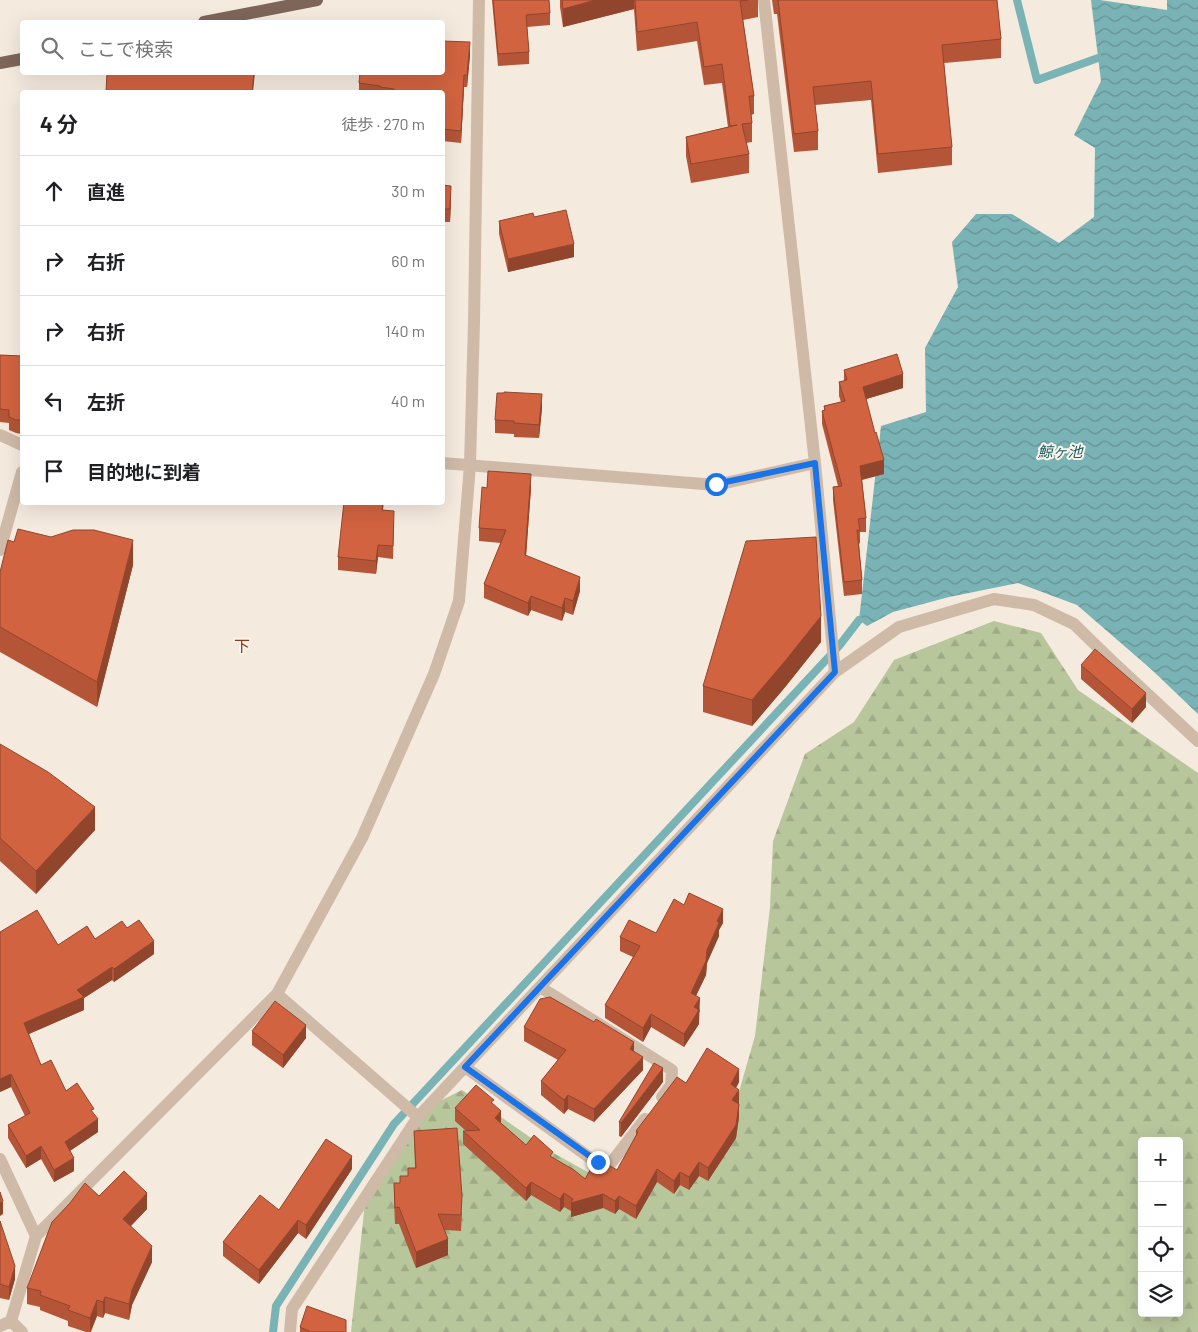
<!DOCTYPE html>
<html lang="ja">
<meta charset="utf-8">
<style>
body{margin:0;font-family:Barlow,"Noto Sans JP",sans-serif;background:#f6f6f6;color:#202124}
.controls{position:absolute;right:15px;bottom:15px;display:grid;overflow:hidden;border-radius:5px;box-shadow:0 5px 20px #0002}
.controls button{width:45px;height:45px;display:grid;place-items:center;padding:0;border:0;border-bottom:1px solid #e0e0e0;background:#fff;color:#202124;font:25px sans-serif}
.stop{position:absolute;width:15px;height:15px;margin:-11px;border:4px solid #1a73e8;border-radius:50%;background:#fff}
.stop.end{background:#1a73e8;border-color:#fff;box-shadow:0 1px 5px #0008}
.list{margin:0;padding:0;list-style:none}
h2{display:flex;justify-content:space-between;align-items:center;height:65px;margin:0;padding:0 20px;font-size:21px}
h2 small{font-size:16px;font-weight:400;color:#757577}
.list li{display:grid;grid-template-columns:32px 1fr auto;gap:15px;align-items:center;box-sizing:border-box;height:70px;padding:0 20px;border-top:1px solid #e0e0e0}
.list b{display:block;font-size:19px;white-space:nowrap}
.list em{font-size:16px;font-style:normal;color:#757577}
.icon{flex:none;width:28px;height:28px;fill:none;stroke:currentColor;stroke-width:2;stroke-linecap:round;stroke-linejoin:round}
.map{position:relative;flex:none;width:1198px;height:1332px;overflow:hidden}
.search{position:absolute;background:#fff;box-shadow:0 5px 20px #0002;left:20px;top:20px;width:425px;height:55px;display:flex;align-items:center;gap:12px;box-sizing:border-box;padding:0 18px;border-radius:5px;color:#757577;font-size:19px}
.panel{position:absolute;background:#fff;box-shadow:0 5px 20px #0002;left:20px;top:90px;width:425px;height:415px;border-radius:5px}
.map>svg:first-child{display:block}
.forest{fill:url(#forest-firs);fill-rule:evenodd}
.water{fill:url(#water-waves)}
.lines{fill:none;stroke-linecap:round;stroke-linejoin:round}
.stream{stroke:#7ab3b5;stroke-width:8}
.minor{stroke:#cfbaa8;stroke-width:12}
.primary{stroke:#7e6559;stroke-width:12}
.wall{fill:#b45537}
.shaded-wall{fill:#92452d}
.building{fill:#d16340;stroke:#92452d}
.route{stroke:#1a73e8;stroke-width:6}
.labels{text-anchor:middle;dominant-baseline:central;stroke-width:4;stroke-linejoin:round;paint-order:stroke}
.water-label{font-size:15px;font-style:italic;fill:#1a5d61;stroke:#fcf4eb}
.quarter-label{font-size:16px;fill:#93361a;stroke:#fcf4eb}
</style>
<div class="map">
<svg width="1198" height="1332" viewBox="0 0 1198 1332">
<defs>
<pattern id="forest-firs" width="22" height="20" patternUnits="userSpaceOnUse" patternTransform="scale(1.25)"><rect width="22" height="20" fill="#b8c69c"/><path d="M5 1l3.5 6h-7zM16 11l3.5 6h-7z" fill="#9faa86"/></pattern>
<pattern id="water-waves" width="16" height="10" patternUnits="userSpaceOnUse" patternTransform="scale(1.25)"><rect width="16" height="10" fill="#7ab3b5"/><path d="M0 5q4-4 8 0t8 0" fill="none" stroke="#659293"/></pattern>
</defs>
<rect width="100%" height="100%" fill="#f5eade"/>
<path class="forest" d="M994,621L1041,633L1078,690L1198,773V1332H351L367,1184L418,1112L462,1090L550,1151L616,1188L726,1137L755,1036L770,907L773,841L805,754L854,722L894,660ZM1142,1141H1179V1313H1142Z"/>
<path class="water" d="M1091,0H1100L1167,10V0H1198V714L1152,670L1077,605L1018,583L949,597L893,612L867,626L859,620L881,426L926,412L925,348L958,287L952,242L976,214H1012L1059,243L1094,217L1095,148L1074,135L1101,81Z"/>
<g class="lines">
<path class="stream" d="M1017,0L1037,80L1098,58
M273,1332L276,1306L394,1124L839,646L859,620"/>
<path class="minor" d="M764,0L815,463L835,672
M0,435L22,445
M442,463L716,485L815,463
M0,550L22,472
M540,987L672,1070L671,1085L662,1097
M277,994L418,1117
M465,1067L597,1163H611L645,1119
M0,1159L36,1236
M11,1321L22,1332
M0,1326L11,1321L36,1236L277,994L362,838L434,674L459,601L470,465L474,322L479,0
M290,1332L292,1309L418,1117L835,672L899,627L994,599L1034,605L1074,624L1114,663L1198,741"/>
<path class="primary" d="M204,22L317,0
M0,63L22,59"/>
</g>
<path class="wall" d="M492,0H549L550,13V25L527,27L529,52V64L498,66Z
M560,0H758V17L743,20L754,96V114L751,115L752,123V142L746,143L749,154V173L691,183L686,156V137L728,127L722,83L704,85L697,41L637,51L634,9L563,27L560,7Z
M772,0H997L1001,39V58L944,63L952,147V165L878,173L871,100L815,105L818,131V150L794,152L777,14H774Z
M470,55L467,87H464L461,143L442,141V92H359V83Z
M442,185L451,199L450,222H442Z
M534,217L574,257L508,272L499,234V221Z
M0,355L22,356V434L16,433L9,430V423L0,422Z
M844,370L903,388L866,399L884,474L862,480L866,518V532H860V543L859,544L862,580V594L844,596L833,500V487L838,486L822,424V411L824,410V406L841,402L839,396V382L844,381Z
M542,408L539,438L514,437V434L495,433V420Z
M531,488L526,556L580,591L573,615L565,612L562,621L531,610L528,616L484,598V584L501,543L479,541V528Z
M384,502L383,510L394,524L393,559L378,557L376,574L338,570V557Z
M14,542L133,565L97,707L0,652V572Z
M821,642L786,686L752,726L703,712V686Z
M1081,665L1146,707L1132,723L1081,679Z
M0,744L95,830L36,894L0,861Z
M684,905L723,923L719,930V936L707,963L706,975L696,996L700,1011L699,1013V1024L684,1047L651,1027L643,1042L605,1018V1005L633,957L620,951V937L656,933Z
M127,928L154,954L114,982L112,980L84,998V1010L29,1034L41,1065L66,1091L94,1114L98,1132L70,1151L74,1171L54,1182L41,1159L26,1168L8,1138V1125L25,1116L11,1087L0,1092L58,945L95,939Z
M524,1027L634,1051L643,1070L594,1122L568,1109L564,1114L541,1095V1081L558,1060L524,1041Z
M252,1031L306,1038L283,1068L252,1045Z
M663,1082L621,1137L619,1136V1122Z
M739,1082L736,1088L739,1103V1117L736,1138L708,1181L699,1176L689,1190L680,1185L674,1194L657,1182L636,1219L619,1209L615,1214L603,1208L571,1217V1211L564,1207L560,1212L531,1195L526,1201L463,1144V1131H466L455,1121V1108L494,1105L501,1123L526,1145L553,1158L585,1179L617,1170L636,1137V1131L686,1083Z
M414,1131L462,1213L461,1231L445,1230L448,1255L416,1268L399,1224H395L394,1200V1183H400L408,1176V1168H415Z
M352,1169L306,1239L298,1233L259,1284L223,1256V1242Z
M99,1196L147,1209L131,1226L152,1262L132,1305L129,1320L105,1313L103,1318L97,1316L91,1332H86L68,1326V1321L40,1310V1307L27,1304V1288Z
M0,1221L15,1279L9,1300L0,1298Z
M300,1327L346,1332H300Z"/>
<path class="shaded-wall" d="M596,0H634V9L563,27V9Z
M470,42V55L467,87V75Z
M254,72H255L253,92H252Z
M464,75V87L461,143V131Z
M451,186V199L450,222V209Z
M574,244V257L508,272V259Z
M903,374V388L863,400V387Z
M542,394V408L539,438V425Z
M884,460V474L860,480V466Z
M531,474V488L525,569V555Z
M133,540V565L97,707V682Z
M378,545V557L376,574V561Z
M580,577V591L573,615V601Z
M531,596V610L528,616V603Z
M565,598V612L562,621V608Z
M821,616V642L786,686L752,726V700Z
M1146,693V707L1132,723V709Z
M95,807V830L36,894V871Z
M723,909V923L719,930V936L707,963L706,975L691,1006V993L717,921Z
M154,941V954L114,982V969Z
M112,967V980L84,998V1010L24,1036V1023Z
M700,998L699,1024L684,1047V1034L694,1007Z
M651,1014V1027L643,1042V1028Z
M306,1025V1038L283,1068V1055Z
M634,1042V1056L630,1049Z
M643,1057V1070L594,1122V1109Z
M663,1068V1082L621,1137V1123Z
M739,1069V1082L731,1097V1084Z
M11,1074V1087L0,1092V1079Z
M739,1090V1103L732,1113V1100Z
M568,1095V1109L564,1114V1100Z
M739,1104V1117L736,1138L708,1181V1168Z
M501,1111V1124L495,1118Z
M98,1119V1132L65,1154V1142Z
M41,1146V1159L26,1168V1156Z
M352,1156V1169L306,1239V1225Z
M74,1158V1171L54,1182V1170Z
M699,1162V1176L689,1190V1177Z
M657,1169V1182L636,1219V1206Z
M680,1172V1185L674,1194V1181Z
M531,1182V1195L526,1201V1188Z
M147,1193V1209L123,1234V1219Z
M564,1193V1207L560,1212V1199Z
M603,1194V1208L571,1217V1203Z
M619,1196V1209L615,1214V1201Z
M3,1201V1214L0,1216V1203Z
M298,1220V1233L259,1284V1270Z
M448,1239V1255L416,1268V1252Z
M152,1246V1262L132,1305L129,1320V1304L132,1290Z
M15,1266V1279L9,1300V1287Z
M105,1297V1313L103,1318V1302Z
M97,1300V1316L90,1332V1318Z"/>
<path class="building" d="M493,0H549L550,13L526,15L529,52L498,54Z
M562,0H596L563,9Z
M635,0H748L740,1L754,96H749L752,123L742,124L749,154L691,164L686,137L737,125L730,126L722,64L704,67L697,22L637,32Z
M778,0H997L1001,39L942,45L952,147L878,154L871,81L813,87L818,131L794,134Z
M442,41L470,42L467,75H464L461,131L442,129V92H394V89L380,87V86L359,83L360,72H442Z
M107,72H254L252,92H106Z
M442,185L451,186L450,209H442Z
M566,210L574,244L508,259L499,221L533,213L534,217Z
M897,354L903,374L863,387L875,433L876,432L884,460L860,466L866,518L858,519L860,530H857L862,580L844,582L833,487L842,486L822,411L825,410L824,406L845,401L839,382L847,380L844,370Z
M0,355L22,356V420H16L9,417V410L0,409Z
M504,392L542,394L539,425L514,423V421L495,420L497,393H504Z
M488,471L531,474L525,555L580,577L573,601L565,598L562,608L531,596L528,603L484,584L506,530L479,528L482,487L487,488Z
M344,502H383L382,510L394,511L393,546L378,545L376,561L338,557Z
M18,529L51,537L73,530H94L133,540L97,682L0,627V572L8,540L14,542Z
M816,537L821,616L786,660L752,700L703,686L746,541Z
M1095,649L1146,693L1132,709L1081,665Z
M0,744L48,772L95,807L36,871L0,838Z
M689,893L723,909L717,921L719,923L707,950L706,961L691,993L700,998L694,1007L699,1010L684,1034L651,1014L643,1028L605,1005L640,946L620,937L629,920L656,933L674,899L684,905Z
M37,910L58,945L87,926L95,939L122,921L127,928L139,920L154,941L114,969L112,967L77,990L84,997L24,1023L41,1065L51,1060L66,1091L77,1083L94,1109L91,1110L98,1119L65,1142L74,1158L54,1170L41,1146L26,1156L8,1125L30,1113L11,1074L0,1079V932Z
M550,997L594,1022L596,1019L634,1042L630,1049L643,1057L594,1109L568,1095L564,1100L541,1081L566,1050L524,1027L540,999Z
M275,1001L306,1025L283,1055L252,1031Z
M707,1048L739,1069L731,1084L739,1090L732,1100L739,1104L736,1125L708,1168L699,1162L689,1177L680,1172L674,1181L657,1169L636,1206L619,1196L615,1201L603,1194L571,1203L573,1199L564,1193L560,1199L531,1182L526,1188L463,1131L480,1130L455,1108L476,1085L494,1100L491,1102L501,1111L495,1118L526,1145L534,1135L553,1152L550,1156L574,1170L585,1179L597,1158L617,1170L638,1132L636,1131L677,1077L686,1083Z
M654,1063L663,1068L621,1123L619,1122Z
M457,1128L462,1196L461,1215L438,1214L448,1239L416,1252L399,1207L395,1208L394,1183H400V1176H408V1168H416L414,1131Z
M326,1139L352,1156L306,1225L298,1220L259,1270L223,1242L260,1195L279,1210Z
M124,1171L147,1193L123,1219L152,1246L132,1290L129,1304L105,1297L103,1302L97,1300L90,1318L68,1310L70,1306L40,1295L41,1291L27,1288L52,1222L70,1203L85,1183L99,1196Z
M0,1192L3,1201L0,1203Z
M0,1221L15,1266L9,1287L0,1284Z
M307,1306L346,1320V1332H309V1331L300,1327Z"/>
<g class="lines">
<path class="route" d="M598,1162L465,1067L835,672L815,463L716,484"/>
</g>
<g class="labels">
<g class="water-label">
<text x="1060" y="451">鯨ヶ池</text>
</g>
<g class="quarter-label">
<text x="242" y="645">下</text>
</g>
</g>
</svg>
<div class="controls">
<button>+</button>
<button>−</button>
<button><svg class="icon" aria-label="locate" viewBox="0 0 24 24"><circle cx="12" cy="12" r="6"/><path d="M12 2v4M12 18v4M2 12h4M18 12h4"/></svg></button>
<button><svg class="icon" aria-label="layers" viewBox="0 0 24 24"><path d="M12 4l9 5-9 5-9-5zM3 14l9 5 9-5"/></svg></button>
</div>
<div class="stop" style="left:716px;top:484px"></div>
<div class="stop end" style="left:598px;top:1162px"></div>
<div class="search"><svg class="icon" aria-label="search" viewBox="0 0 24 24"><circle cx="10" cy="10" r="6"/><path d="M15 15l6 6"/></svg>ここで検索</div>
<section class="panel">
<h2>4 分<small>徒歩 · 270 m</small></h2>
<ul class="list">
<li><svg class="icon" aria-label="ahead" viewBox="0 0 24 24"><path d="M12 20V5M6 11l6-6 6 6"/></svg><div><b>直進</b></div><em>30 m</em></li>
<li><svg class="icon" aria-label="right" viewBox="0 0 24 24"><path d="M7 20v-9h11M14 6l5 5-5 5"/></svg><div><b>右折</b></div><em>60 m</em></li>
<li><svg class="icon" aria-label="right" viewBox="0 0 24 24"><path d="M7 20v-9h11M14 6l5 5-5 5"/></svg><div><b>右折</b></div><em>140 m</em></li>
<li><svg class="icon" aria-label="left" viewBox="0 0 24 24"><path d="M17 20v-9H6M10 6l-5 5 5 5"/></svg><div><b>左折</b></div><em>40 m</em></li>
<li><svg class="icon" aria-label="arrive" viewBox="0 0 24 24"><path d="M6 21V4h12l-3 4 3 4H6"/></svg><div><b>目的地に到着</b></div></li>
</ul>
</section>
</div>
